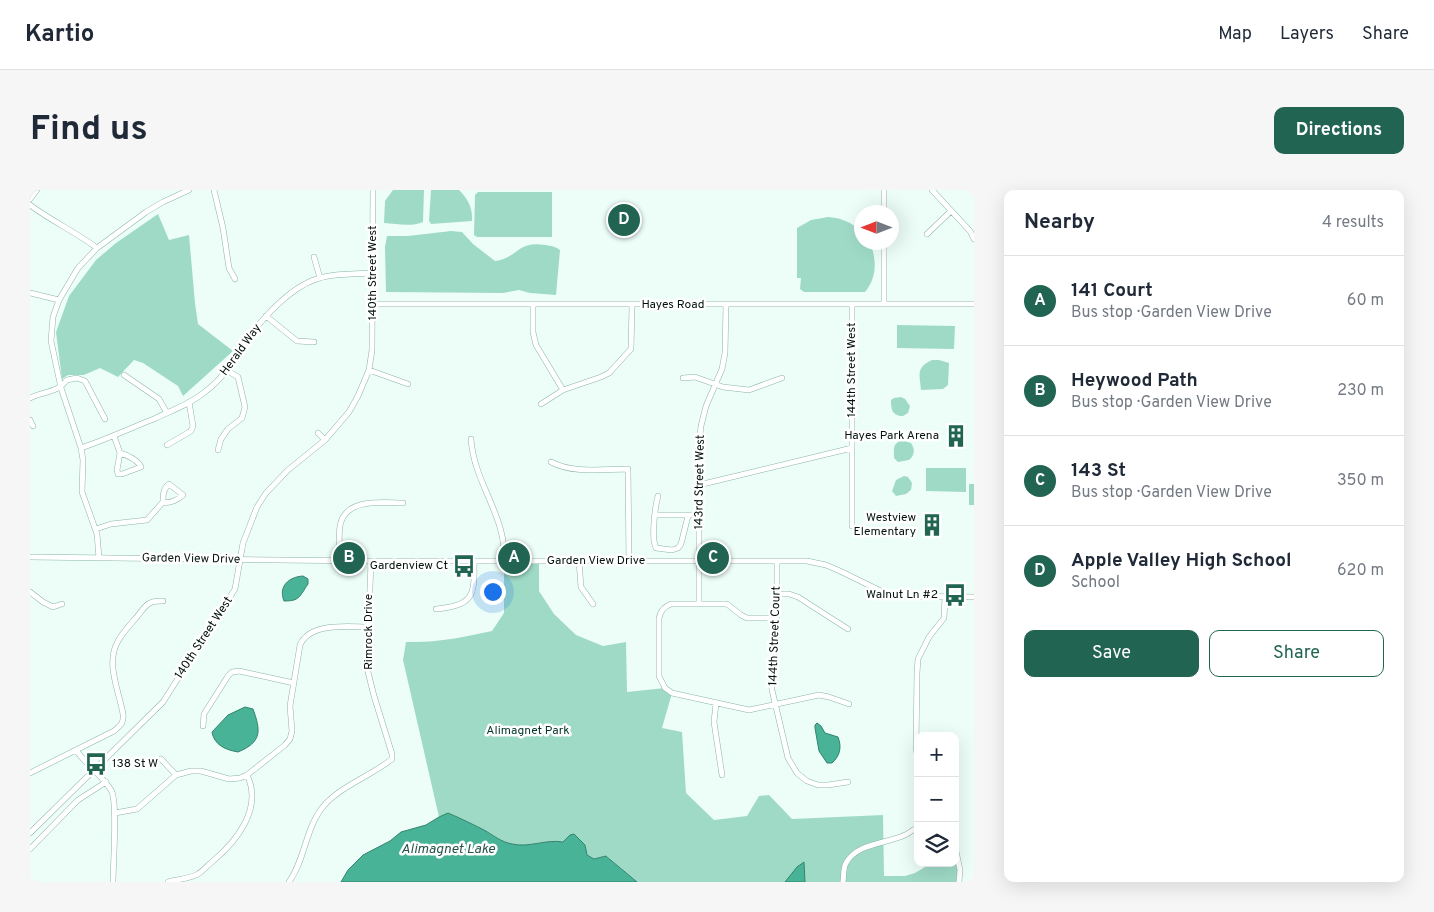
<!DOCTYPE html>
<meta charset="utf-8">
<style>
body{margin:0;font-family:Overpass,sans-serif;background:#f6f6f7;color:#1f2937}
.controls{position:absolute;right:15px;bottom:15px;display:grid;overflow:hidden;border-radius:10px;box-shadow:0 5px 20px #0002}
.controls button{width:45px;height:45px;display:grid;place-items:center;padding:0;border:0;border-bottom:1px solid #e0e1e3;background:#fff;color:#1f2937;font:25px sans-serif}
.compass{position:absolute;left:824px;top:15px;width:45px;height:45px;border-radius:50%;background:#fff;box-shadow:0 5px 20px #0002;rotate:270deg}
.you{position:absolute;left:462px;top:401px;width:18px;height:18px;margin:-12px;border:4px solid #fff;border-radius:50%;background:#1a73e8;box-shadow:0 0 0 8px #1a73e833}
.badge{display:grid;place-items:center;width:32px;height:32px;border-radius:50%;background:#226452;color:#fff;font-size:16px;font-weight:700}
.pin{position:absolute;translate:-50% -50%;border:2px solid #fff;box-shadow:0 1px 5px #0006}
.list{margin:0;padding:0;list-style:none}
h2{display:flex;justify-content:space-between;align-items:center;height:65px;margin:0;padding:0 20px;font-size:21px}
h2 small{font-size:16px;font-weight:400;color:#747a83}
.list li{display:grid;grid-template-columns:32px 1fr auto;gap:15px;align-items:center;box-sizing:border-box;height:90px;padding:0 20px;border-top:1px solid #e0e1e3}
.list b{display:block;font-size:19px;white-space:nowrap}
.list p{margin:0;font-size:16px;white-space:nowrap;color:#747a83}
.list em{font-size:16px;font-style:normal;color:#747a83}
.actions{display:flex;gap:10px;padding:15px 20px}
.actions a{flex:1;padding:11px 0;border:1px solid #226452;border-radius:10px;text-align:center;font-size:18px;color:#226452}
.actions .main{background:#226452;color:#fff}
.icon{flex:none;width:28px;height:28px;fill:none;stroke:currentColor;stroke-width:2;stroke-linecap:round;stroke-linejoin:round}
.map{position:relative;flex:none;width:944px;height:692px;overflow:hidden;border-radius:10px}
header{display:flex;align-items:center;gap:30px;box-sizing:border-box;height:70px;padding:0 25px;background:#fff;border-bottom:1px solid #e0e1e3}
header strong{font-size:24px}
nav{display:flex;gap:28px;margin-inline-start:auto;font-size:18px}
.intro{display:flex;align-items:center;justify-content:space-between;box-sizing:border-box;height:120px;padding:0 30px}
h1{margin:0;font-size:35px}
.button{padding:12px 22px;border-radius:10px;background:#226452;color:#fff;font-size:18px;font-weight:700}
main{display:flex;gap:30px;padding:0 30px}
aside{flex:1;background:#fff;border-radius:10px;box-shadow:0 5px 20px #0002}
.map>svg:first-child{display:block}
.green{fill:#9fdac7}
.water{fill:#48b397;stroke:#34836e}
.lines{fill:none;stroke-linecap:round;stroke-linejoin:round}
.minor-casing{stroke:#8bb4a7;stroke-width:6}
.minor{stroke:#fff;stroke-width:5}
.labels{text-anchor:middle;dominant-baseline:central;stroke-width:5;stroke-linejoin:round;paint-order:stroke}
.street-label{font-size:12px;fill:#04130f;stroke:#fff}
.poi-label{font-size:12px;fill:#04130f;stroke:#fff;text-anchor:end}
.park-label{font-size:12px;fill:#03352a;stroke:#fff}
.water-label{font-size:14px;font-style:italic;fill:#285548;stroke:#fff}
</style>
<header>
<strong>Kartio</strong>
<nav><a>Map</a><a>Layers</a><a>Share</a></nav>
</header>
<div class="intro"><h1>Find us</h1><a class="button">Directions</a></div>
<main>
<div class="map">
<svg width="944" height="692" viewBox="0 0 944 692">
<rect width="100%" height="100%" fill="#edfef8"/>
<path class="green" d="M363,0H394L393,32C382,37 366,34 354,33L355,11Z
M401,0H429C438,9 443,18 442,31L401,34L399,31Z
M448,2H522V47H447L444,45L445,5Z
M128,24L139,50L159,45L165,113L168,134L203,161L153,206L148,196L113,173L104,170L88,187L70,178L54,185H38L32,189L26,142L39,106L66,70L86,53Z
M798,27C811,28 822,32 831,42L832,52L840,53C847,69 847,88 835,102H774L770,99L771,88H767V38L781,30Z
M421,41L432,42L443,54L465,71C488,68 487,50 515,55C521,56 525,56 530,60L526,105L500,103L489,100L473,103L356,102L355,57L357,46H378Z
M867,135L925,136L924,159L867,158Z
M902,170H909L919,173L918,195L913,199L891,200C890,185 885,178 902,170Z
M871,207L875,209L880,216L878,223L873,226C862,226 861,219 861,210L864,208Z
M872,250L881,253C885,259 885,265 879,270L868,272L864,268C864,259 862,254 872,250Z
M896,278H936V302L896,301Z
M874,286L878,287L882,293L881,300L876,304L866,306L862,301L866,290Z
M939,294H944V315H939Z
M474,371H509V401L524,424L546,445L573,456L596,452L597,502L635,498L642,503L632,538L652,542L656,603L684,630L717,626L729,606L739,605L762,629L853,625L854,686H875L885,683L902,673H925V660L929,692H607L577,666L564,669L557,665L537,648L533,652C516,649 499,658 482,654C471,652 463,645 454,640C442,634 430,628 418,624L409,627L373,470L376,452C406,453 434,447 462,441L474,423Z"/>
<path class="water" d="M273,386L278,389V394C269,407 270,411 254,411C248,396 259,387 273,386Z
M215,517L223,519C231,541 232,552 208,562C196,560 184,555 182,542L198,525Z
M787,533L791,536L795,543L808,547C812,557 810,566 802,573H797L789,561L785,538V535Z
M418,623C430,628 442,634 454,640C463,645 471,652 482,654C499,658 516,649 533,652L540,645L544,644L555,655L557,665L564,669L576,666L607,692H311L318,680L333,665L360,651L371,642L396,635L409,627Z
M774,672L775,692H755L767,677Z"/>
<g class="lines">
<defs>
<path id="minor" d="M184,0L193,38L199,78L205,89
M854,0V22
M902,0L940,41L944,49
M0,9L7,0
M0,15C21,31 46,42 67,58
M897,44L921,21
M854,52V114
M284,67L290,88
M0,103L29,110
M343,114H944
M503,114V142L506,155L533,200
M822,114V336
M236,126L267,151L284,152
M339,180L378,194
M94,185L129,209L137,223
M653,188L665,187L693,197L719,200L752,188
M0,208C14,201 27,203 37,190L47,188L55,191L75,229
M511,214L533,200L571,187L579,183L601,159L602,115
M0,230L3,236
M288,243L295,250
M84,246L90,263L87,280L88,284H92L111,277C108,270 97,265 90,263
M441,249C444,294 477,326 474,371
M137,255L161,241L163,236L159,212
M51,258C77,249 101,238 126,228C143,220 162,213 176,201C196,186 207,165 221,145C228,134 237,125 246,116C280,83 298,85 343,83
M188,260L191,249L198,239L212,228L215,217L208,187L198,181
M521,272C544,284 573,279 598,279L599,371
M669,295L822,258
M628,306C625,317 621,348 626,358L642,360L648,358L651,354L658,326
M626,325H669
M66,339L81,334L117,330L133,312C133,305 133,299 139,294L153,305C149,309 140,314 133,312
M0,367L341,371H777L796,375L810,381L861,406L944,407
M69,368L67,344L52,302L53,270L51,258L31,198L21,151L23,127L29,110L48,78L67,58L116,22L133,12L159,0
M310,371C310,360 308,347 310,336C315,307 353,313 373,313
M549,371L551,397L563,414
M747,371V449L741,486L742,500L758,568L767,583L777,591L788,595H798L818,592
M0,402L13,412L23,417L32,414
M747,404H759L768,407L818,439
M669,413V254L671,236L676,216L692,179L695,163L696,114
M406,419C443,415 445,407 444,371
M747,428H717L711,425L697,414H641C634,417 631,420 629,428V486L635,498L642,503L719,520L789,505L799,507L819,514
M686,513L684,532L692,585
M173,536L174,524L198,486L202,482L209,481L264,493
M46,560C56,575 72,585 81,600C88,610 83,676 83,692
M131,569L146,585
M888,573L886,555L887,483L888,469L899,447L914,428L915,407
M0,583L84,541C91,535 94,533 93,524C89,501 76,475 87,453C92,443 99,436 106,428C115,417 117,410 133,411
M85,623L107,619L146,585L161,581H171L199,589L210,588L217,585L255,555L260,549L262,541L260,516L270,455C280,432 317,437 338,437
M0,643L133,512L205,399L213,353L227,317L236,303L258,280L295,250L319,222L328,206L339,180L342,160L343,0
M925,656L930,680L929,692
M0,659L48,610L76,592
M138,692C148,689 159,689 168,684C173,681 178,675 183,671C207,651 233,618 217,585
M259,692C275,670 275,640 292,618C308,597 341,586 362,569V564L344,506L337,478L341,371
M813,692C814,686 813,678 816,673C827,653 856,654 875,645C879,643 883,640 888,637"/>
</defs>
<use href="#minor" class="minor-casing"/>
<use href="#minor" class="minor"/>
</g>
<defs>
<symbol id="building-bare" viewBox="-9 -9 18 18"><path d="M-4-6H4V6H1V3H-1V6H-4ZM-2.5-4.3h1.7v1.8h-1.7ZM.8-4.3h1.7v1.8H.8ZM-2.5-1h1.7V.8h-1.7ZM.8-1h1.7V.8H.8Z" fill="#226452" stroke="#fff" stroke-width="2.5" paint-order="stroke"/></symbol>
<symbol id="bus-bare" viewBox="-9 -9 18 18"><path d="M-5-6H5V4H4V6H2V4H-2V6H-4V4H-5ZM-3.5-4V0h7V-4ZM-3.5 1.2v1.5H-2V1.2ZM2 1.2v1.5H3.5V1.2Z" fill="#226452" stroke="#fff" stroke-width="2.5" paint-order="stroke"/></symbol>
</defs>
<g fill-rule="evenodd">
<use href="#building-bare" x="910" y="230" width="32" height="32"/>
<use href="#building-bare" x="886" y="319" width="32" height="32"/>
<use href="#bus-bare" x="418" y="360" width="32" height="32"/>
<use href="#bus-bare" x="909" y="389" width="32" height="32"/>
<use href="#bus-bare" x="50" y="558" width="32" height="32"/>
</g>
<g class="labels">
<g class="street-label">
<text transform="translate(343 83) rotate(-90)">140th Street West</text>
<text x="643" y="115">Hayes Road</text>
<text transform="translate(211 160) rotate(-54)">Herald Way</text>
<text transform="translate(822 180) rotate(-90)">144th Street West</text>
<text transform="translate(670 292) rotate(-89)">143rd Street West</text>
<text transform="translate(161 369) rotate(1)">Garden View Drive</text>
<text x="566" y="371">Garden View Drive</text>
<text transform="translate(339 442) rotate(-90)">Rimrock Drive</text>
<text transform="translate(745 446) rotate(-88)">144th Street Court</text>
<text transform="translate(174 448) rotate(-57)">140th Street West</text>
</g>
<g class="poi-label">
<text x="909" y="246">Hayes Park Arena</text>
<text x="886" y="328">Westview<tspan x="886" dy="14">Elementary</tspan></text>
<text x="418" y="376">Gardenview Ct</text>
<text x="908" y="405">Walnut Ln #2</text>
<text x="82" y="574" text-anchor="start">138 St W</text>
</g>
<g class="park-label">
<text x="498" y="541">Alimagnet Park</text>
</g>
<g class="water-label">
<text x="418" y="659">Alimagnet Lake</text>
</g>
</g>
</svg>
<div class="controls">
<button>+</button>
<button>−</button>
<button><svg class="icon" aria-label="layers" viewBox="0 0 24 24"><path d="M12 4l9 5-9 5-9-5zM3 14l9 5 9-5"/></svg></button>
</div>
<svg class="compass" viewBox="-18 -18 36 36"><path d="M0-13l5 13h-10z" fill="#e53935"/><path d="M0 13l5-13h-10z" fill="#747a83"/></svg>
<div class="you"></div>
<div class="pin badge" style="left:484px;top:368px">A</div>
<div class="pin badge" style="left:319px;top:368px">B</div>
<div class="pin badge" style="left:683px;top:368px">C</div>
<div class="pin badge" style="left:594px;top:30px">D</div>
</div>
<aside>
<h2>Nearby<small>4 results</small></h2>
<ul class="list">
<li><span class="badge">A</span><div><b>141 Court</b><p>Bus stop · Garden View Drive</p></div><em>60 m</em></li>
<li><span class="badge">B</span><div><b>Heywood Path</b><p>Bus stop · Garden View Drive</p></div><em>230 m</em></li>
<li><span class="badge">C</span><div><b>143 St</b><p>Bus stop · Garden View Drive</p></div><em>350 m</em></li>
<li><span class="badge">D</span><div><b>Apple Valley High School</b><p>School</p></div><em>620 m</em></li>
</ul>
<div class="actions"><a class="main">Save</a><a>Share</a></div>
</aside>
</main>
